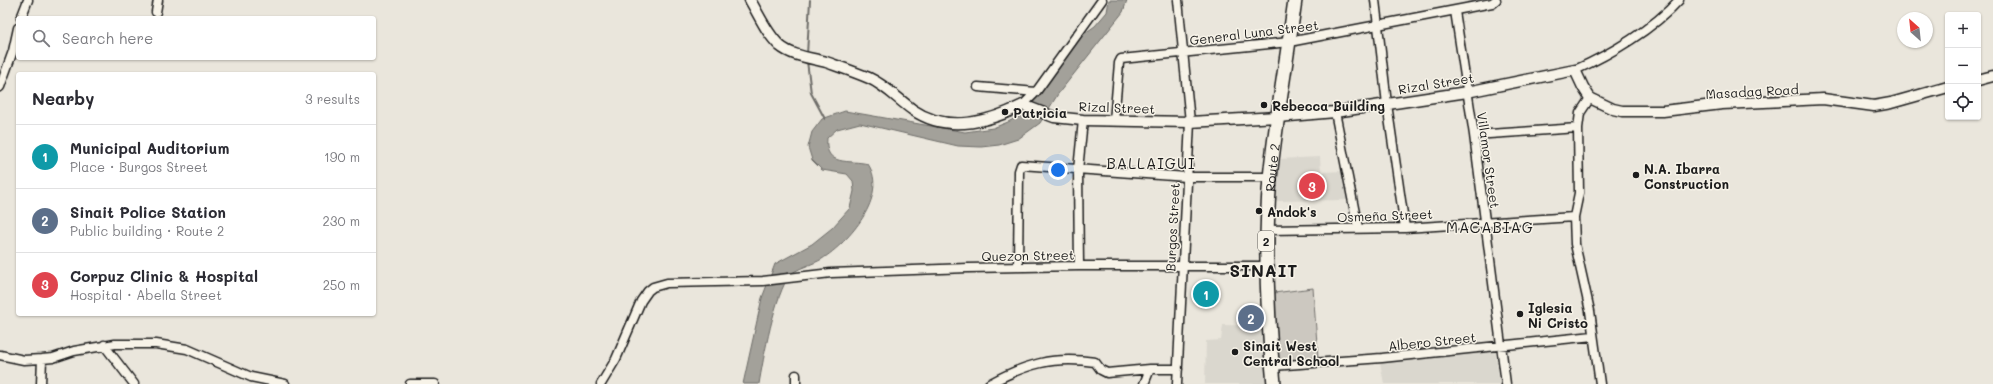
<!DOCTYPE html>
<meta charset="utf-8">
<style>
body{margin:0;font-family:Mali,sans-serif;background:#f2f2f3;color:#2b2b33}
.controls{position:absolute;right:12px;top:12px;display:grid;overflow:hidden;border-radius:4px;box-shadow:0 1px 3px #0004}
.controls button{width:36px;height:36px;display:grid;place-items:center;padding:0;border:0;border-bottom:1px solid #e1e1e2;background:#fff;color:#2b2b33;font:20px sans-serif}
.compass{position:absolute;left:1897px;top:12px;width:36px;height:36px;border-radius:50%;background:#fff;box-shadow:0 1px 3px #0004;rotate:333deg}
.you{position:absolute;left:1058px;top:170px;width:14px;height:14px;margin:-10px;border:3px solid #fff;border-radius:50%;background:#1a73e8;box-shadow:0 0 0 6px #1a73e833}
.badge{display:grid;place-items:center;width:26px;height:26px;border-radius:50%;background:#b45309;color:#fff;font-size:13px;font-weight:700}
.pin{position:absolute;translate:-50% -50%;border:2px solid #fff;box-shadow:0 1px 4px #0006}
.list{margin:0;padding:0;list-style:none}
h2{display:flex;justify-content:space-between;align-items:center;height:52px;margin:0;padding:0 16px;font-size:17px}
h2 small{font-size:13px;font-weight:400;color:#7c7c81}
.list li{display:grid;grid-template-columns:26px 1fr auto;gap:12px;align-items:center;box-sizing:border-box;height:64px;padding:0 16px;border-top:1px solid #e1e1e2}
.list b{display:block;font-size:15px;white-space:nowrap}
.list p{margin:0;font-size:13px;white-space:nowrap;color:#7c7c81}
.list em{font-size:13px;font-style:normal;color:#7c7c81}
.icon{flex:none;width:22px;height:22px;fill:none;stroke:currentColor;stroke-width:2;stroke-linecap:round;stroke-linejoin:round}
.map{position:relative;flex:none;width:1993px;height:384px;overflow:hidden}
.search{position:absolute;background:#fff;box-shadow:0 1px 3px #0004;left:16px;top:16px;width:360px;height:44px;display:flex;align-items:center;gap:10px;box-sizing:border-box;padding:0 14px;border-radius:4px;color:#7c7c81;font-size:15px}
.panel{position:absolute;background:#fff;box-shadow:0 1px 3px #0004;left:16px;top:72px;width:360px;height:244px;border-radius:4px}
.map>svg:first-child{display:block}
.built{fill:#dad7ce}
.green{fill:#ccc8c0;stroke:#74726e}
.water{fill:#a3a19a;stroke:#6d6c68}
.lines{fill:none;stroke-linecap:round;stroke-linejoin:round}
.stream{stroke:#6d6c68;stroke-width:2}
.minor-casing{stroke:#1c1c1c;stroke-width:11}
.tertiary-casing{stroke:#1c1c1c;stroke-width:13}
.trunk-casing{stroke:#1c1c1c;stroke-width:16}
.minor{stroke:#f7f3e8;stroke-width:8}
.tertiary{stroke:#f7f3e8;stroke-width:10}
.trunk{stroke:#f7f3e8;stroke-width:13}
.poi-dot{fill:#1c1c1c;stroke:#f7f3e8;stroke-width:1.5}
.labels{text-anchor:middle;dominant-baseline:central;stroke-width:3;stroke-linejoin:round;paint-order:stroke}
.shield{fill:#f7f3e8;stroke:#5e5c59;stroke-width:1}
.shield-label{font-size:12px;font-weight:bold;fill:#1c1c1c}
.street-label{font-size:13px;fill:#1c1c1c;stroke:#f7f3e8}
.poi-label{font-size:13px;font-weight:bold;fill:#1c1c1c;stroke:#f7f3e8;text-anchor:start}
.quarter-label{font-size:15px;letter-spacing:1px;fill:#1c1c1c;stroke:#f7f3e8}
.district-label{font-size:17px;font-weight:bold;letter-spacing:1px;fill:#1c1c1c;stroke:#f7f3e8}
</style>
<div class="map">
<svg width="1993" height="384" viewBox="0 0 1993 384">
<rect width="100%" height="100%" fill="#eae6dc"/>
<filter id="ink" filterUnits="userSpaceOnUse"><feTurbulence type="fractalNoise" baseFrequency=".025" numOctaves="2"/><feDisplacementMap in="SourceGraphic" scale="8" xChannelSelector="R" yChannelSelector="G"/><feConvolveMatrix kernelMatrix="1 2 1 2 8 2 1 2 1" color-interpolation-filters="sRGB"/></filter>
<g filter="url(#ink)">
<path class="built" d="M1320,157L1321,172L1344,171L1349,200L1275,201L1279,159Z
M1223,325L1263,326L1267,384H1205L1206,341L1221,340Z
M1495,349L1500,384H1384L1380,362Z"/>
<path class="green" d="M1313,288L1318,358L1279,361L1274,293Z"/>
<path class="water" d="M1109,0H1127L1123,12L1058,94L1040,123L1018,139L999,145L981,147L958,146L860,123L837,129L827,138C824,168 850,159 868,164C889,196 849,242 822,259C814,264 795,269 790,275C775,293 763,360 759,384H743L762,298L775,264L812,244L832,228L850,208L854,191L853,181L847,174L822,170L812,160L808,147L812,132L822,119L845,111L965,132L993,128L1008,122L1019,116L1035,99L1073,44L1085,33L1095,26L1107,12Z"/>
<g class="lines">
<path class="stream" d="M807,55L810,0
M807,61L811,93L825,119"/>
<defs>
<path id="minor" d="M1375,0L1387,104L1405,228
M1455,11L1474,135L1506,384
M156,12L158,0
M21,18L28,0
M1575,70C1611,54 1653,29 1679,0
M0,87L13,51L18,28
M978,87L1036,92
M1023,105L1036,92L1102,0
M1335,112L1358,228
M1114,121L1119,63L1121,59L1289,42L1492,3L1496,0
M1474,135L1578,128
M1574,217L1575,244L1590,311L1600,384
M1267,230L1405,228L1574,217L1579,193L1578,128L1580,113L1590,98
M1079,266L1078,170L1083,120
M1018,267L1019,171L1021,165L1187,177H1270
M104,345L134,384
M0,355L24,360L42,359L53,358L74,351L115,344H156L187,349L251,377L285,384
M1272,366L1382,358L1593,336
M796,375V384
M41,384L42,359
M410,384H435
M601,384L616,359L641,301L648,291L653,287L667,283L763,281L831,273L968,268L1079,266H1266
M989,384C1026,364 1052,356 1095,362L1101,370L1107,373L1150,369
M1144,384L1150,369H1178
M1177,384L1190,122L1178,0"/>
<path id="tertiary" d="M750,0C759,15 767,34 780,46C792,56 811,58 826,62C840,67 855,72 869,78C885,85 899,100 913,110C948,134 989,122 1023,105L1054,117L1083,120L1190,122L1278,117L1335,112L1467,92L1575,70L1583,87L1590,98L1613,109L1622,111H1663L1722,104L1823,99L1874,106L1891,103L1948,87
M1978,80L1993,76"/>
<g id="trunk">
<path id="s1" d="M1274,384C1267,315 1264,247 1270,178C1276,118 1287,59 1295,0"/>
</g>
</defs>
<use href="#minor" class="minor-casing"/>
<use href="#tertiary" class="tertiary-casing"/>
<use href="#trunk" class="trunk-casing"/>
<use href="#minor" class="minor"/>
<use href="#tertiary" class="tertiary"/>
<use href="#trunk" class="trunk"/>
</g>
</g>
<g class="poi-dot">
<circle cx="1264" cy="105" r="4"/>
<circle cx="1005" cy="112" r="4"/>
<circle cx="1636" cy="175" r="4"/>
<circle cx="1259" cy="211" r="4"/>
<circle cx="1520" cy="314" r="4"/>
<circle cx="1235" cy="352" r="4"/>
</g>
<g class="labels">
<rect class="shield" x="1258" y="231" width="16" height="20" rx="3"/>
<g class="shield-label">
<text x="1266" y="241">2</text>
</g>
<g class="street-label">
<text transform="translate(1254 32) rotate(-7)">General Luna Street</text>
<text transform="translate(1436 83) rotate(-9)">Rizal Street</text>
<text transform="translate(1752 91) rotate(-3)">Masadag Road</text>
<text transform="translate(1117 107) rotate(2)">Rizal Street</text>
<text transform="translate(1489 160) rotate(82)">Villamor Street</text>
<text stroke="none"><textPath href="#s1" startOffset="217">Route 2</textPath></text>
<text transform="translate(1385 215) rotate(-2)">Osmeña Street</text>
<text transform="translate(1172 227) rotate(-87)">Burgos Street</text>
<text transform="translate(1028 255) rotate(-1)">Quezon Street</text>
<text transform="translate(1432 341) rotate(-6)">Albero Street</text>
</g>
<g class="poi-label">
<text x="1272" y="105">Rebecca Building</text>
<text x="1013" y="112">Patricia</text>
<text x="1644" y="168">N.A. Ibarra<tspan x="1644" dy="15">Construction</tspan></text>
<text x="1267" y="211">Andok's</text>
<text x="1528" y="307">Iglesia<tspan x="1528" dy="15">Ni Cristo</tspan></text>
<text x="1243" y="345">Sinait West<tspan x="1243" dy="15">Central School</tspan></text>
</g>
<g class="quarter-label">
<text x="1151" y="163">BALLAIGUI</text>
<text x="1490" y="227">MACABIAG</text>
</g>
<g class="district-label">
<text x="1264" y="270">SINAIT</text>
</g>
</g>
</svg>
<div class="controls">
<button>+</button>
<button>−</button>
<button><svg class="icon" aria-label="locate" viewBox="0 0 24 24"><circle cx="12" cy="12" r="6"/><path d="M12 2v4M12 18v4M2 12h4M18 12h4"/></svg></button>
</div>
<svg class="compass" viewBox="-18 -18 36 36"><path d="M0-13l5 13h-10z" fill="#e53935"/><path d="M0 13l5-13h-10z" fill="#7c7c81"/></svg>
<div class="you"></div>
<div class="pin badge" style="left:1206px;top:294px;background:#0f9aa8">1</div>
<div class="pin badge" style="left:1251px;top:318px;background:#5c6f8a">2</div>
<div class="pin badge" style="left:1312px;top:186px;background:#e0444e">3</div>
<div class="search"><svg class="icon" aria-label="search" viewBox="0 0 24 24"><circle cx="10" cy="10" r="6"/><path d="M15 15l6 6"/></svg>Search here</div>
<section class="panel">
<h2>Nearby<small>3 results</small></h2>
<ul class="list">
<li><span class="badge" style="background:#0f9aa8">1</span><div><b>Municipal Auditorium</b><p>Place · Burgos Street</p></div><em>190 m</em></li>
<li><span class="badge" style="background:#5c6f8a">2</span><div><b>Sinait Police Station</b><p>Public building · Route 2</p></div><em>230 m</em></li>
<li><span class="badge" style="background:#e0444e">3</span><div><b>Corpuz Clinic &amp; Hospital</b><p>Hospital · Abella Street</p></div><em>250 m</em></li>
</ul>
</section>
</div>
